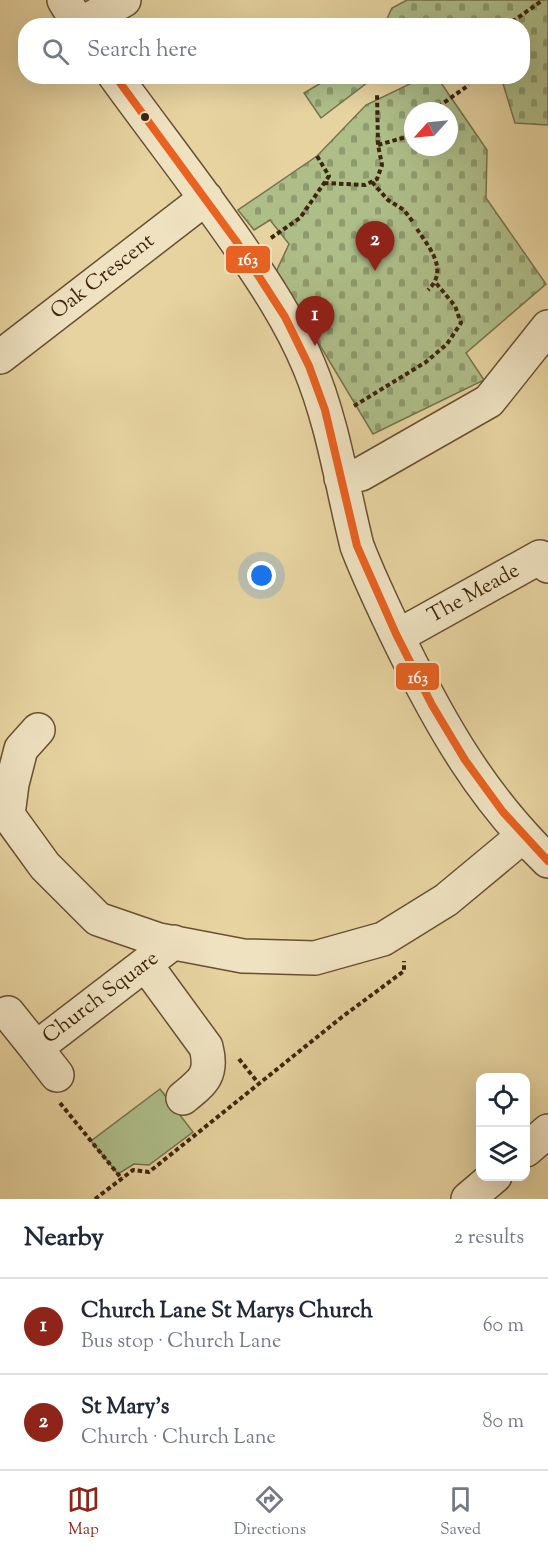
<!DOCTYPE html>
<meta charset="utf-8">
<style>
body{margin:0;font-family:"Sorts Mill Goudy",serif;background:#f6f6f7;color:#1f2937}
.controls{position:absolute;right:18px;bottom:18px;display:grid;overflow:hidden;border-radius:12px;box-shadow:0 6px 24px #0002}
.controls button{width:54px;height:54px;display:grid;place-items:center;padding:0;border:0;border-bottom:2px solid #e0e1e3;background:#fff;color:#1f2937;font:30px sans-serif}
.compass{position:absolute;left:404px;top:102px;width:54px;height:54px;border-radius:50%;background:#fff;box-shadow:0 6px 24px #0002;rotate:243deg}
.you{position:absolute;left:262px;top:576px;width:21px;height:21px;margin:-15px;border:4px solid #fff;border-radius:50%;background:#1a73e8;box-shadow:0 0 0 9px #1a73e833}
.badge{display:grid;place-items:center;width:39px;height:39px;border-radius:50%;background:#8f2418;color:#fff;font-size:20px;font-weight:700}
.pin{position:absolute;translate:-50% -50px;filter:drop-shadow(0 2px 3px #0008)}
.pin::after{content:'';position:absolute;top:32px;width:21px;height:18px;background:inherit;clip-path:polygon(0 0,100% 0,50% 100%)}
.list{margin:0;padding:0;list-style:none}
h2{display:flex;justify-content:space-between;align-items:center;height:78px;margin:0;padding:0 24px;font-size:26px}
h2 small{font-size:20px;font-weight:400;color:#747a83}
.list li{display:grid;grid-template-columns:39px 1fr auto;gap:18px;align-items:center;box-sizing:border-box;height:96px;padding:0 24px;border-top:2px solid #e0e1e3}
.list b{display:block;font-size:22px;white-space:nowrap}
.list p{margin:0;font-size:20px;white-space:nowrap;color:#747a83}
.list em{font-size:20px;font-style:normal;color:#747a83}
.icon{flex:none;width:33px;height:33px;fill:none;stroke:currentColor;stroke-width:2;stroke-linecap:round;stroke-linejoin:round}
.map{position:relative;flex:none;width:548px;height:1199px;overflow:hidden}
.search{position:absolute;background:#fff;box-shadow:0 6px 24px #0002;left:18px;right:18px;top:18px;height:66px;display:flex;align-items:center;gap:15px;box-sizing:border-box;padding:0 21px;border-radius:24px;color:#747a83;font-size:22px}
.sheet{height:270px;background:#fff}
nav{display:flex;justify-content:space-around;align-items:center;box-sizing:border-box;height:84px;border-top:2px solid #e0e1e3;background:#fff;font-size:16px;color:#747a83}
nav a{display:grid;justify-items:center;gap:3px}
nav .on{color:#8f2418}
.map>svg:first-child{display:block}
.green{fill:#aebe89;stroke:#76724c;stroke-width:1.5}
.cemetery{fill:url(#cemetery-stones);stroke:#76724c;stroke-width:1.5;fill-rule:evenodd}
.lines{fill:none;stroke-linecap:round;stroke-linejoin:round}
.minor-casing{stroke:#695032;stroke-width:36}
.path{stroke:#3f250e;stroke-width:4;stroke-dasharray:4.5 3;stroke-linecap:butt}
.minor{stroke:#efe2c1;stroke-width:33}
.bus-1-casing{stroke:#efe2c1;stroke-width:12}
.bus-1{stroke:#e96221;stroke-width:8}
.bus-dot{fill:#3f250e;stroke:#efe2c1;stroke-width:2}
.labels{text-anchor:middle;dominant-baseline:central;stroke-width:4.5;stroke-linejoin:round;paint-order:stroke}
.street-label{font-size:21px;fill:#3f250e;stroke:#efe2c1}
.line-badge{stroke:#efe2c1;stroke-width:2}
.badge-label{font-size:16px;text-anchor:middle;font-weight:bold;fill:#fff}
</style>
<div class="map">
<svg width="548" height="1199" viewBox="0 0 548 1199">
<defs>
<pattern id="cemetery-stones" width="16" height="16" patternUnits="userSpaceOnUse" patternTransform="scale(1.5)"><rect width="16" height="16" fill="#aebe89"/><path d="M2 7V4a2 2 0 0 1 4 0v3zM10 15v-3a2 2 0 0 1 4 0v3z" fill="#8f9a6e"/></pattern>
</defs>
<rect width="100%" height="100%" fill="#e6d3a0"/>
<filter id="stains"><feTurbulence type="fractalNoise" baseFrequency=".00333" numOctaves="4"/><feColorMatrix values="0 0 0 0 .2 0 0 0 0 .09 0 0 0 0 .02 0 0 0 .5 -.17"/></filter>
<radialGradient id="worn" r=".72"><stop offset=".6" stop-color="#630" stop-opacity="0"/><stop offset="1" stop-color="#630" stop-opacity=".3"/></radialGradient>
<path class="green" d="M160,1089L193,1132L149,1165L134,1164L118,1174L91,1141Z"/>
<path class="cemetery" d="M407,0H548V125L515,123L501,77L522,76V26L384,25L392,8Z
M331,77V76L378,77L367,83L321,118L304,93Z
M424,77H437L487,150L486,198L546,284L466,353L484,380L373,434L276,272L289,244L270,220L254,230L238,210L317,156L366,105ZM413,111H449V147H413Z"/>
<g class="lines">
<defs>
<path id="minor" d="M64,0L80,26
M79,25L124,0
M115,76C155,131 197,185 236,241C263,280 291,322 309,366C333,423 342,486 357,546C370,580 386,613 402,646C442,727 482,797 548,861
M0,357L206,198
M341,478L361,474L489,401L548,327
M398,636L540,557L548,566
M38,730L21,749L12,784L8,815L45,866L98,919L159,940L243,956L315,958L383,939L446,900L523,836
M146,965L206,1047C213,1074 204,1081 183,1098
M8,1013L36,1048L174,942
M36,1048L57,1075
M526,1150L548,1131
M468,1199L495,1176"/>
</defs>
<use href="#minor" class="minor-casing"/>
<path class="path" d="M506,26L543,0
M432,111L469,85
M378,145L413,135
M372,182L388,200L404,210L413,222
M324,183L365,185L377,179L382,165L378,145L377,93
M417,229C430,249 449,270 428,290
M271,238L300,218L329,176L317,156
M354,406L426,362L447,344L461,323L455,306L436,283
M239,1059L259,1084
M60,1103L122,1179
M95,1199L133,1170L149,1172L342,1017L404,971V961"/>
<use href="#minor" class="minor"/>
<defs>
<path id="bus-1" d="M115,76L236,241L285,317L309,366L325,410L357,546L396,634L432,705L465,760L503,812L548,861"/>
</defs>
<use href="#bus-1" class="bus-1-casing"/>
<use href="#bus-1" class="bus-1"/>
</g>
<circle class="bus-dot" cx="145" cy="117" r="5"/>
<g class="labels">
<g class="street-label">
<text transform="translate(103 277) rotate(-38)">Oak Crescent</text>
<text transform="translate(474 594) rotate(-29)">The Meade</text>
<text transform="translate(101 998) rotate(-37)">Church Square</text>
</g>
</g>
<g class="line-badge">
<rect x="225" y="245" width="46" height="29" rx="6" fill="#e96221"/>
<rect x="395" y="662" width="45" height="29" rx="6" fill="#e96221"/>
</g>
<g class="badge-label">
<text x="248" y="265">163</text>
<text x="418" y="683">163</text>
</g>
<rect width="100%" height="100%" filter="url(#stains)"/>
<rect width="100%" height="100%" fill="url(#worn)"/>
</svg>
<div class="controls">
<button><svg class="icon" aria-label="locate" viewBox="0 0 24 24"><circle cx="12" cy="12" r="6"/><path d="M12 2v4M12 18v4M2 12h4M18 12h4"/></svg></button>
<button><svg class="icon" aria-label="layers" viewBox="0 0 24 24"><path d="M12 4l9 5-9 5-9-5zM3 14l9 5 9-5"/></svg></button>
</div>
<svg class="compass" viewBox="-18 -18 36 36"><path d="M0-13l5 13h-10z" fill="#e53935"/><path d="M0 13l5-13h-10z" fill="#747a83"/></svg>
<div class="you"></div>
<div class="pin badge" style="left:315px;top:346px">1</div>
<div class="pin badge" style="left:375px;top:271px">2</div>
<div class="search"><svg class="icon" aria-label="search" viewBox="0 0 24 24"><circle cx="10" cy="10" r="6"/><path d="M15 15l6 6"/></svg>Search here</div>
</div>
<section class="sheet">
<h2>Nearby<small>2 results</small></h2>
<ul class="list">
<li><span class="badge">1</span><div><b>Church Lane St Marys Church</b><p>Bus stop · Church Lane</p></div><em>60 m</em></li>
<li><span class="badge">2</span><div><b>St Mary's</b><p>Church · Church Lane</p></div><em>80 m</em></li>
</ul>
</section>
<nav>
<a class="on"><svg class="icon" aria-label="map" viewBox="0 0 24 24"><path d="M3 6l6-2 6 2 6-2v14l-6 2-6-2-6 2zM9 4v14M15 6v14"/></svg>Map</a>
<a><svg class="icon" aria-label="directions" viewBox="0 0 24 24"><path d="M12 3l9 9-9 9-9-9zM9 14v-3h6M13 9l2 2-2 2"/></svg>Directions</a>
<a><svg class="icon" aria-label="saved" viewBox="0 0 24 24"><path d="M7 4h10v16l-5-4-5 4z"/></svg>Saved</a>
</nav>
